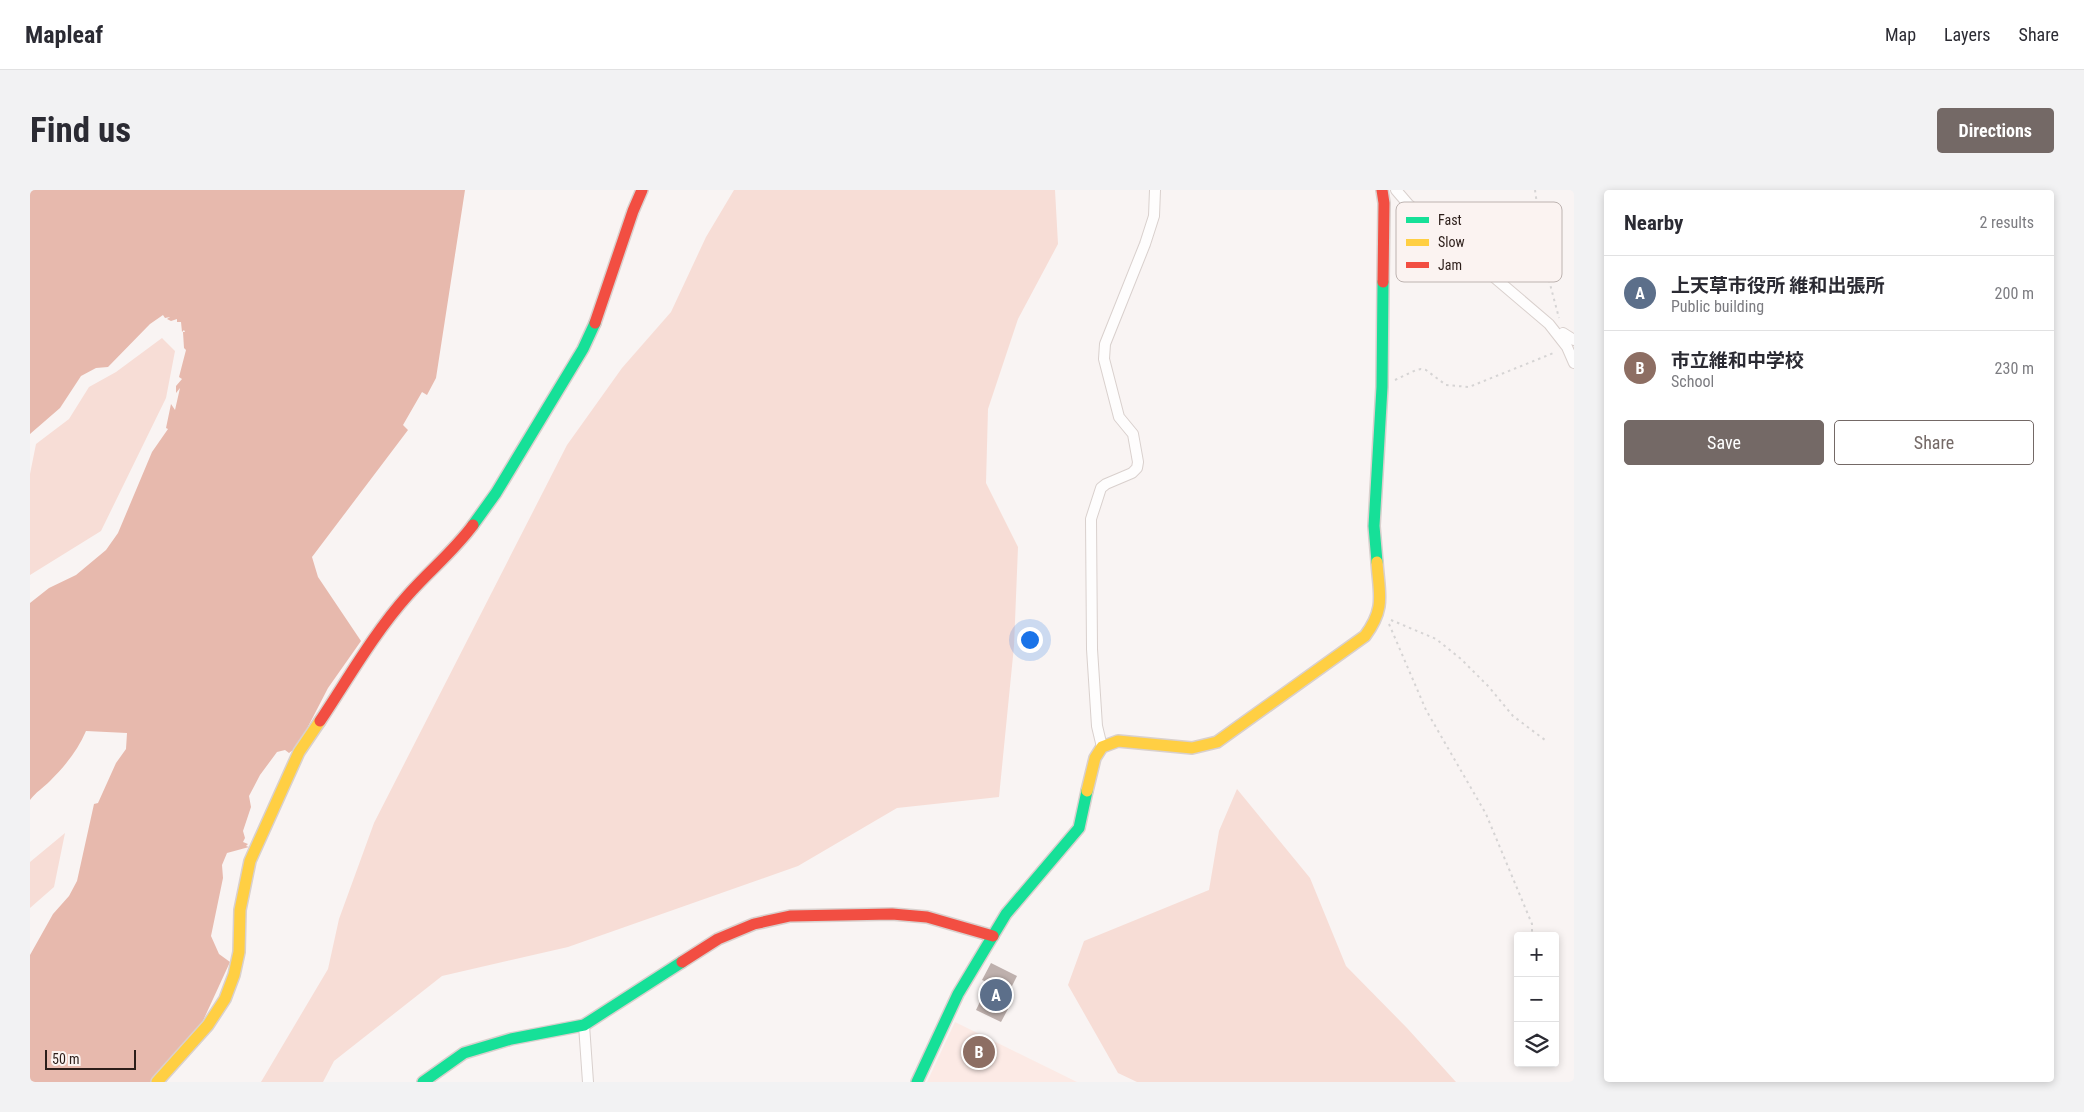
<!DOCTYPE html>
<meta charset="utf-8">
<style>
body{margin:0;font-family:"Roboto Condensed","Noto Sans JP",sans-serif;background:#f2f2f3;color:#2b2b33}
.controls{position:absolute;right:15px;bottom:15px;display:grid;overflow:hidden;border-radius:5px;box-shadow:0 2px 8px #0003}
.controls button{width:45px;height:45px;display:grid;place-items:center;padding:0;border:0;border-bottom:1px solid #e1e1e2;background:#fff;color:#2b2b33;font:25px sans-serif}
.scale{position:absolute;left:15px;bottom:12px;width:91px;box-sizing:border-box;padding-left:5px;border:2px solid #2c1e1a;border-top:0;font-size:14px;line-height:18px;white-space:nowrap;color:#2c1e1a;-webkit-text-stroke:4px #fbf3f1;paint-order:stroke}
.you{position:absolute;left:999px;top:449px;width:18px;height:18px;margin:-12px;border:4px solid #fff;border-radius:50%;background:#1a73e8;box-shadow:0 0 0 8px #1a73e833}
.badge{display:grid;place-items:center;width:32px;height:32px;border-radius:50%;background:#746966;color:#fff;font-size:16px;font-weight:700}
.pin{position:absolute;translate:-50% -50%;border:2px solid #fff;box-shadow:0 1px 5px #0006}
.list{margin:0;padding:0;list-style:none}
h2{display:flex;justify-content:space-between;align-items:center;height:65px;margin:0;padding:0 20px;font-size:21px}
h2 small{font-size:16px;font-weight:400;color:#7c7c81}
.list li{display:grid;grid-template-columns:32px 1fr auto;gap:15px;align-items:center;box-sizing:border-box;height:75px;padding:0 20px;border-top:1px solid #e1e1e2}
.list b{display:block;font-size:19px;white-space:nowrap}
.list p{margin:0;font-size:16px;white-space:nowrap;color:#7c7c81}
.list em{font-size:16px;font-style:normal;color:#7c7c81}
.actions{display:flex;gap:10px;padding:15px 20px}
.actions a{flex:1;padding:11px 0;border:1px solid #746966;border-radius:5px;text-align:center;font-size:18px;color:#746966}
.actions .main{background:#746966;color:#fff}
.icon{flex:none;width:28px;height:28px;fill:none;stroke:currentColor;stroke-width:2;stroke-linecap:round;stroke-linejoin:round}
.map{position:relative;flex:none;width:1544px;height:892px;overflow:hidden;border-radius:5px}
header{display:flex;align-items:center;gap:30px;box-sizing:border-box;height:70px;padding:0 25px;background:#fff;border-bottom:1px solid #e1e1e2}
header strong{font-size:24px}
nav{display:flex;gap:28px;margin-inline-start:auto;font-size:18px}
.intro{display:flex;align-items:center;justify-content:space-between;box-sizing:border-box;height:120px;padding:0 30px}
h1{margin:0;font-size:35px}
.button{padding:12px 22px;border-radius:5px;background:#746966;color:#fff;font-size:18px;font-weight:700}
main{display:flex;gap:30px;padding:0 30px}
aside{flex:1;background:#fff;border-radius:5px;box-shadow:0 2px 8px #0003}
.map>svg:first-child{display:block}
.built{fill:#fceae5}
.green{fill:#f7ddd6}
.water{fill:#e7b9ad}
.building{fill:#beb0ad}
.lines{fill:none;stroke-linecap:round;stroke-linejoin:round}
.street-casing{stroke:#d9d0cd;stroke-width:12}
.fast-casing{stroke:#d9d0cd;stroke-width:14}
.slow-casing{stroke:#d9d0cd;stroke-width:14}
.jam-casing{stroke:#d9d0cd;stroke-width:14}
.path{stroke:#d6d4d4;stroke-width:2;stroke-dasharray:2.5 4;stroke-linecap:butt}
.street{stroke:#fefdfd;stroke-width:10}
.fast{stroke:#16e098;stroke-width:11}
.slow{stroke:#ffcf43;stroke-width:11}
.jam{stroke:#f24e42;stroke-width:11}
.key{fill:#fbf3f1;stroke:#bdb3b0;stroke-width:1}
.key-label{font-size:14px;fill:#2c1e1a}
</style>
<header>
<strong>Mapleaf</strong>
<nav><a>Map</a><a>Layers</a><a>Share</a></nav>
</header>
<div class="intro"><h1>Find us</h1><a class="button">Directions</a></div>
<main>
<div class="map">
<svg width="1544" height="892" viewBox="0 0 1544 892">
<rect width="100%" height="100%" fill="#f9f4f3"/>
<path class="built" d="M925,832L1047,892H897Z"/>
<path class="green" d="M704,0H1025L1028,54L988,129L958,219L956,293L988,357L984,456L969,607L867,618L768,676L538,757L412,786L304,871L293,892H231L298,779L309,729L344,633L537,255L592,178L641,122L676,47Z
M132,148L145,161L136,208L71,341L0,385V284L6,254L39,229L59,197L86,182Z
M1207,599L1280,688L1316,776L1377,838L1426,892H1107L1088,883L1038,795L1054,751L1179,700L1189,641Z
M35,643L24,697L0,718V672Z"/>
<path class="water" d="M0,0H435L406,188L397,205L392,202L373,235L378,240L282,367L288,387L331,451L298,498L268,556L259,563L255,560L247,562L230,585L219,606L221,617L213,641L215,648L213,652L218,654L216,656L219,657L197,663L192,675L193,688L181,746L189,764L200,772L172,833L127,892H0V765L23,724L39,706L47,691L64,614L68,613L86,573L96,559L97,543L56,541C48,560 35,576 20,591C13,598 6,602 0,610V413L19,398L46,385L76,360L88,343L122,262L138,239L136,238L141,214L145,220L150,198L146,203V196L152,189L149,187L156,160L154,158L153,142H155L154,140L152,142L151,132H147V129L141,131L137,129L140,127L135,128L133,125L120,134L78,177L66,178L51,186L30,218L0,244Z"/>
<path class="building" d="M961,773L987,786L972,816L978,819L971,832L946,820L959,793L952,790Z"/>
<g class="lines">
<defs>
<path id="street" d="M1366,0L1378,14L1519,134L1537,157L1544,173
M1533,143L1544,150
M1072,557L1067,536L1062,459L1061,329L1071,298L1076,294L1102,283L1107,278L1108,272L1103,244L1089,227L1074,169L1075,154L1115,54L1124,26L1125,0
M554,835L558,892"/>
<path id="fast" d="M443,335L466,303L553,159L565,133
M1347,372L1344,336L1352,197L1353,92
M393,892L434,863L481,849L554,835L652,772
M887,892L928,804L976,724L1049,638L1057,601"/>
<path id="slow" d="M1057,601L1065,568L1072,557L1088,551L1162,558L1187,552L1335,446C1356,418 1349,404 1347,372
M127,892L178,835L195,809L204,785L209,762L210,720L220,671L269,562L290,531"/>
<path id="jam" d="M1352,0L1354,13L1353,92
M565,133L603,21L612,0
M290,531C318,489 344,443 378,405C399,381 424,361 443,335
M652,772L688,749L724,734L760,726L862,724L897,727L963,746"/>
</defs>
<use href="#street" class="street-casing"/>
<use href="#fast" class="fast-casing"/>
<use href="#slow" class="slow-casing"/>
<use href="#jam" class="jam-casing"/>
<path class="path" d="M1505,0L1516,79L1529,128
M1365,190L1386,180L1391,179L1396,180L1416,195L1439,197L1526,162
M1361,430L1406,449L1431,469L1459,497L1483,526L1515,550
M1359,434L1396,520L1456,624L1502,734V746"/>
<use href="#street" class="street"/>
<use href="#fast" class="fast"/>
<use href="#slow" class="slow"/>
<use href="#jam" class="jam"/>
</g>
<rect x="1366" y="12" width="166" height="80" rx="8" class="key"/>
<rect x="1376" y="27" width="23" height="6" fill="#16e098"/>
<rect x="1376" y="49" width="23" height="7" fill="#ffcf43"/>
<rect x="1376" y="72" width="23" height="6" fill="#f24e42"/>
<g class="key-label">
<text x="1408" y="35">Fast</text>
<text x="1408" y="57">Slow</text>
<text x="1408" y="80">Jam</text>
</g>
</svg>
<div class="controls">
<button>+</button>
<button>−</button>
<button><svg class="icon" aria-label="layers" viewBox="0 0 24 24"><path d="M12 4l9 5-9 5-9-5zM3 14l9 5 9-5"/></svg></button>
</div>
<div class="scale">50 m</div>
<div class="you"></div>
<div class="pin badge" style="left:966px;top:805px;background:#5c6f8a">A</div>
<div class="pin badge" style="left:949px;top:862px;background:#8d6e63">B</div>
</div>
<aside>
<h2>Nearby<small>2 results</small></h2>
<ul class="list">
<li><span class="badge" style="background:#5c6f8a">A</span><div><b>上天草市役所 維和出張所</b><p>Public building</p></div><em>200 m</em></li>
<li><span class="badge" style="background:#8d6e63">B</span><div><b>市立維和中学校</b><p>School</p></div><em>230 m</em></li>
</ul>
<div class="actions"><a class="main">Save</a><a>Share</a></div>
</aside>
</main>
